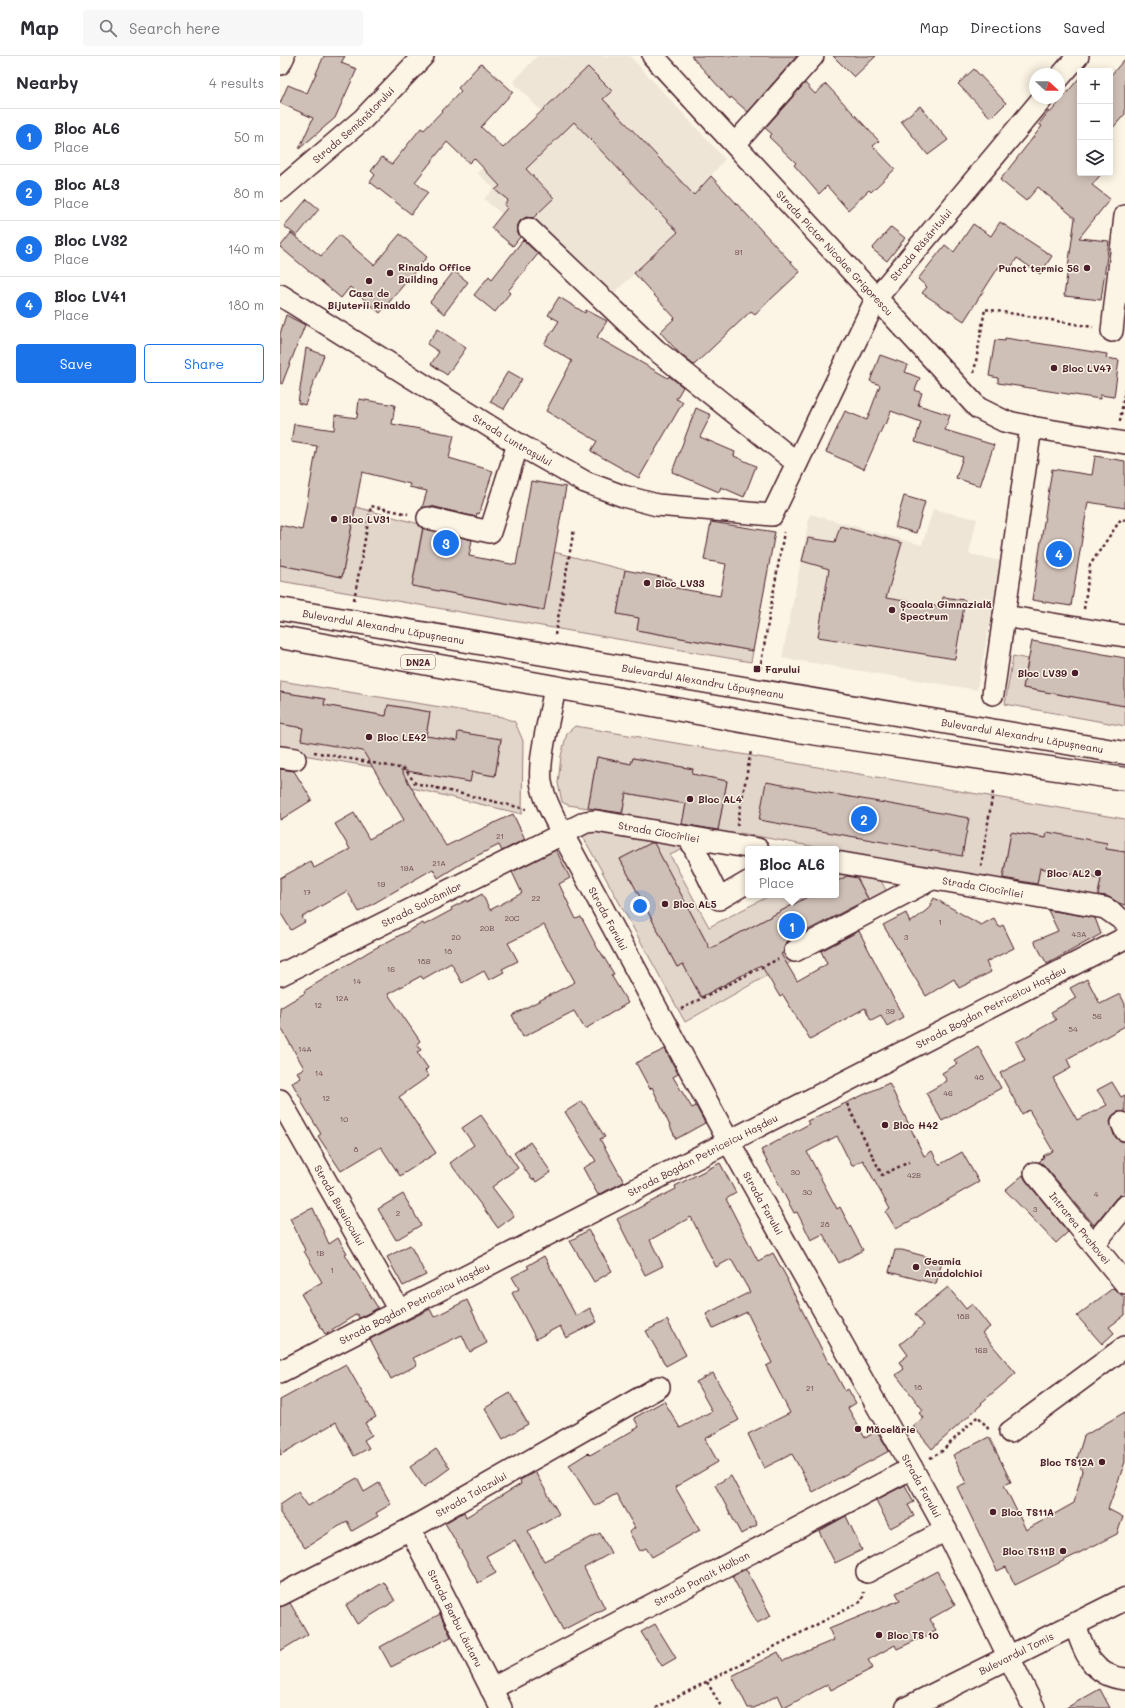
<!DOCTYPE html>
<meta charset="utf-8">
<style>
body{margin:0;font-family:Mali,sans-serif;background:#f7f7f7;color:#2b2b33}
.controls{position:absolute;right:12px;top:12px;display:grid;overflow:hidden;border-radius:4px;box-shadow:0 2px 10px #0003}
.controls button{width:36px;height:36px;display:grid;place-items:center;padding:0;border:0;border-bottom:1px solid #e1e1e2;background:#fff;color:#2b2b33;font:20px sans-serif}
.compass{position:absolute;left:749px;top:12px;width:36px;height:36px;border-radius:50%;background:#fff;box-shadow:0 2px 10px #0003;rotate:111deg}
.you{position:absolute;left:360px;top:850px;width:14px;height:14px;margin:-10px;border:3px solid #fff;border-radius:50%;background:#1a73e8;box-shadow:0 0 0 6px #1a73e833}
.badge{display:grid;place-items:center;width:26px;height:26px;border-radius:50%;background:#1a73e8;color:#fff;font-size:13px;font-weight:700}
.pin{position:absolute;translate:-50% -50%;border:2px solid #fff;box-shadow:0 1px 4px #0006}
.popup{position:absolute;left:465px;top:790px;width:94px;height:52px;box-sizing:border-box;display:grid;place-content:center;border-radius:4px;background:#fff;filter:drop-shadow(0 1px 3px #0005);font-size:13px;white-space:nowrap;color:#7c7c81}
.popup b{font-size:15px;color:#2b2b33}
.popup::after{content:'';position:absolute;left:50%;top:100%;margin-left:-8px;border:8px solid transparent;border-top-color:#fff}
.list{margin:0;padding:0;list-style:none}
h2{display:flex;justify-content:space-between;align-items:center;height:52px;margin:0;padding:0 16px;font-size:17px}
h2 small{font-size:13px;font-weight:400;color:#7c7c81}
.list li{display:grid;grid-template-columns:26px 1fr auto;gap:12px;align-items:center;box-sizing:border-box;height:56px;padding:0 16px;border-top:1px solid #e1e1e2}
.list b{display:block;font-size:15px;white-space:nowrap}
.list p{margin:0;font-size:13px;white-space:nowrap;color:#7c7c81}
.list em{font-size:13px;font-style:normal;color:#7c7c81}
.actions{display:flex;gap:8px;padding:12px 16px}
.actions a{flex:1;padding:9px 0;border:1px solid #1a73e8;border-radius:4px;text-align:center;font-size:14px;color:#1a73e8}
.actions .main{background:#1a73e8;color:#fff}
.icon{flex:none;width:22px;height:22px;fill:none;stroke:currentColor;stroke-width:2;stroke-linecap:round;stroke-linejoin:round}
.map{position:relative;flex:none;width:845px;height:1652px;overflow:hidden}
header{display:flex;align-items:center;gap:24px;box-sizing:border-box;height:56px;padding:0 20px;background:#fff;border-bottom:1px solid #e1e1e2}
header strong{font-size:19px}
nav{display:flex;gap:22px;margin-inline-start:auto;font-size:14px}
.search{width:280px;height:36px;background:#f7f7f7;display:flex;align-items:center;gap:10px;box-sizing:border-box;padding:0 14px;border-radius:4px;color:#7c7c81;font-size:15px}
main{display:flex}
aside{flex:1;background:#fff}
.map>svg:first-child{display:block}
.built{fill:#eee5d7}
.green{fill:#e2d5ca;stroke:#967a7a}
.building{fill:#cfc0b7;stroke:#4a1f2b}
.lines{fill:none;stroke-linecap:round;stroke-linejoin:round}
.minor-casing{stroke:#4a1f2b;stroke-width:24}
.major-casing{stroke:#4a1f2b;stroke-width:25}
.path{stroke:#4a1f2b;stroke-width:2.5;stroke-dasharray:3 3;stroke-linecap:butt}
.minor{stroke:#fcf5e5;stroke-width:21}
.major{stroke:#fcf5e5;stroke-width:22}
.poi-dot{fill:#4a1f2b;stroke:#fcf5e5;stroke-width:1.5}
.labels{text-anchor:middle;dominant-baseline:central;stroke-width:3;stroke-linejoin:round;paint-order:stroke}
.number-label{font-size:8px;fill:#6b474e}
.shield{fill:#fcf5e5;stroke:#7f5f63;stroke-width:1}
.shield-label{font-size:9px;font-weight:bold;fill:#4a1f2b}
.street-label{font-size:10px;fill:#4a1f2b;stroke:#fcf5e5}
.poi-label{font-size:10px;font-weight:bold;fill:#4a1f2b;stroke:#fcf5e5;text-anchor:start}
</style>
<header>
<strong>Map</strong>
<div class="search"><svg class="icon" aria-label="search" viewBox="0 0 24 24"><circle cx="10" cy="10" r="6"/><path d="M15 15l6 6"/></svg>Search here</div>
<nav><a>Map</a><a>Directions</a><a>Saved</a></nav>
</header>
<main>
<aside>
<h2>Nearby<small>4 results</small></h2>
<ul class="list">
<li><span class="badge">1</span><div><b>Bloc AL6</b><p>Place</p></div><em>50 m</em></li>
<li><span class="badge">2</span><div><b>Bloc AL3</b><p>Place</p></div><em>80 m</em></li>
<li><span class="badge">3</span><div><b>Bloc LV32</b><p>Place</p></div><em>140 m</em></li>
<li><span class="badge">4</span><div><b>Bloc LV41</b><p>Place</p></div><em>180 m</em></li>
</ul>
<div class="actions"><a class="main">Save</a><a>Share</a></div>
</aside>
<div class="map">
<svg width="845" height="1652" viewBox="0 0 845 1652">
<rect width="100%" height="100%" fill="#fcf5e5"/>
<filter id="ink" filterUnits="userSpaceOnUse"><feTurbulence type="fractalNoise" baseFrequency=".025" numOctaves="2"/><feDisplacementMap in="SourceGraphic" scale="8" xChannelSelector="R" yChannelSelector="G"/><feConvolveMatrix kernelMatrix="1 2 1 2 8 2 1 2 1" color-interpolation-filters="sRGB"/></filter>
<g filter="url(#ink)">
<path class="built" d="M257,0H350L445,103L431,120L407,145L398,176L331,240L242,175L204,143L214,132L197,117L262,56L233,26Z
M653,453L697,463L689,498L722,505L697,634L502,602L530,458L642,489Z"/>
<path class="green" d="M76,451L143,469L132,530L263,554L274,496L345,514L337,557L359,562L357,574L473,595L471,606L0,525V509L62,521Z
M733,600L748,603L743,632L845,650V670L725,648Z
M1,625L222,661L235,666L243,685L242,758L132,732L122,716L0,695V668L23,672L21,684L142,692L138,717L190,726L192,716L215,720L221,684L179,676L177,685L146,680L150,656L108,649L106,660L44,649L45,643L0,636Z
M295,670L845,763V796L826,793L827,787L766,782L731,776L722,826L556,795V793H546L460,777L459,783L342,762L346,737L406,748L402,769L438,775L447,725L412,718L413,713L353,702L351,708L317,701L308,752L288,749L282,746L278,727L281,700L287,677Z
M316,772L400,786L403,793L390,799L429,871L491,839H531L430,893L373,786L340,803L397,911L403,908L421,941L513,892L518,902L405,966L302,779Z
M760,812L821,823L817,843L756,833Z
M556,813L598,819L609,840L592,849L574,816L556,826Z"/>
<path class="building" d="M44,0H65L61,7L77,13L55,62L19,93L33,62L0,47L8,29L27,37Z
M411,0H517L468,56L451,41L450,43Z
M553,0H596L574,21Z
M845,3V58L830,75V20Z
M201,7L233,36L201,71L223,92L308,11L332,35L323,43L414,139L431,120L520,216L475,258L471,255L414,309L400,298L380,276L395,262L354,217L398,176L294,66L246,113L274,142L253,162L246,161L240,165L237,171V176L240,181L233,190L211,172L227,152L224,149L228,144L215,134L220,130L194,102L189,107L167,86L135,126L148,137L131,158L90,126L95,119L91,115L102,101L112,108L141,72L144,74L181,35L178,32Z
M694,13L726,47L711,62L678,28Z
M800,21V117H822L812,129L830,143L799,182L829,185L821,244L784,240L795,162L758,131L746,145L720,124L762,70L759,68L769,55L770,57Z
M525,27L535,38L546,28L599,85L593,90L615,113L591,136L589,134L568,154L547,130L539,138L514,109L516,107L489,81L492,78L485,72Z
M640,50L668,84L648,99L621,65Z
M27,143L39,153L17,180L4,170Z
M720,166L772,200L760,218L737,202L729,215L720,209L684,265L642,237L647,231L638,223L665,189L674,196L693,168L711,180Z
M611,171L625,182L607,205L592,193Z
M11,177L41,200L59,179L94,209L120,178L147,201L100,257L70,231L61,242L0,191Z
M243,184L258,198L228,235L230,237L215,256L194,239L209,220L212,223Z
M174,215L188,226L164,258L150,246Z
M279,241L305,257L306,254L327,265L317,281L388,322L389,320L403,331L396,343L403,346L359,422L311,395L317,385L266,355L292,305L264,288L279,265L268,259Z
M6,259L25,269L2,328L0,327V278Z
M158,273L186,292L167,319L151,308L159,296L147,288Z
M725,282L827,298L826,302L839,304L834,341L820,339V343L718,327V322L709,320L715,284L725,285Z
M26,292L44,299L25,349L18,347Z
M600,299L628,309L625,316L640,322L635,334L642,337L638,349L670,359L665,374L714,389L700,430L676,422L683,401L635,386L641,366L611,355L606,369L604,368L584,413L546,396L565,355L587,364L600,329L590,325Z
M228,315L242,323L224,353L210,346Z
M79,343L115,349L112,368L174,379L169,402L213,415L199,458L197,457L196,461L151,450L142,452L147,435L129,431L130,428L82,416L62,521L0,509V469L22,474L37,390L11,386L14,368L54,374L55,359L77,362Z
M416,352L431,359L420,381L455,396L454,400L476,410L464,441L441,431L439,436L392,416Z
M815,400L845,405V452L808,446L791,550L752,544L772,413L812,419Z
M251,425L286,431L264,554L132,530L143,472L192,484L189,500L236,509Z
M624,440L645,446L636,477L615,471Z
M431,466L495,476L473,595L357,574L359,562L337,558L345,514L392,523L391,531L440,540L446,508L424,504Z
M560,470L622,487L606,542L662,551L663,541L685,544L675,603L538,581L549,513L522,505L528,482L555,486Z
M752,585L845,602V650L743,632Z
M0,636L45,643L44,649L106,660L108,649L150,656L146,680L177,685L178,676L221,683L215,720L192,716L190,726L121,714L166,790L233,758L245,783L222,795L219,789L184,806L158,822L153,813L79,856L67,835L22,861L25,866L11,874L0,856V822L31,805L34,812L70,793L55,768L74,757L89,783L124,764L83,695L21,684L23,672L0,668Z
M317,701L351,708L353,702L413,713L412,718L447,725L438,774L402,768L406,748L346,737L342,757L308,752Z
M0,713L14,715L32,744L0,764Z
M486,726L689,762L682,800L479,764Z
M731,776L766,782L767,776L827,787L826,793L845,796V849L839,847L827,840L818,839L821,823L760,812L757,828L723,822Z
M371,787H374L430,893L531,839H556V826L567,820L577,822L588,843L509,884L505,888L503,897L501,898L517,925L547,908L541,895L579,875L623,961L607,970L601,959L591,964L585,952L530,983L503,939L500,941L481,909L421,941L403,908L397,911L340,803Z
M276,794L290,822L279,828L296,863L301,861L319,895H320L334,918L331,919L348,947L305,973L294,955L243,981L232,959L295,926L264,869L228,887L238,905L222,913L224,916L209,924L204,915L182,927L171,907L143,923L141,920L108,938L140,985L137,988L141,994L137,996L148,1012L145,1015L149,1020L119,1041L156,1097L120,1120L101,1091L61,1115L38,1080L41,1078L21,1045L22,1044L12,1027L21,1022L17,1016L24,1012L0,970V952L25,937L24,935L90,895L143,867L144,869L172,854L171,852L187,844V846L202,838L210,854L242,837L232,816Z
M654,842L701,869L714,862L719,871L723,869L734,892L706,906L711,916L679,932L674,923L646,940L603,869L626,857L630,867L648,853Z
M768,854L815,862L821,878L767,908L754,885L778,875Z
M807,923L820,948L840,938L845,948V970L787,1003L791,1012L773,1022L797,1064L827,1049L817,1034L832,1026L841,1041L845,1039V1056H837L832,1060L830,1066L834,1079L838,1084L845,1086V1138L840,1139L836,1142L814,1169L764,1109L759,1106L764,1101L763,1100L773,1095L749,1054L742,1058L720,1017L745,1004L736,986L776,964L771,956L796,942L790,932Z
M698,990L721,1032L662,1065L646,1037L667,1025L662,1017L677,1008L674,1004Z
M385,993L398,1018L393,1021L412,1052L416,1050L425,1067L396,1083L372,1031L370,1033L356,1007Z
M609,1027L644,1100L652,1095L659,1109L682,1096L699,1126L616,1173L606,1156L610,1153L583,1104L572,1110L557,1080L527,1096L557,1153L560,1151L583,1194L559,1207L543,1178L531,1184L517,1156L514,1157L481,1094L529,1068L527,1065Z
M302,1045L325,1081L320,1083L344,1126L318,1139L303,1112L316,1105L285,1056Z
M201,1059L238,1112L212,1131L234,1160L218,1172L170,1107L194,1089L182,1072Z
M250,1086L271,1116L256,1126L254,1123L252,1124L234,1097Z
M440,1107L456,1137L446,1143L478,1205L493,1197L508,1224H507L549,1308L550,1307L565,1335L568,1333L576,1347L568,1352L585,1382L597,1375L609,1395L533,1436L512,1398L484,1412L468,1378L510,1357L486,1310L492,1307L467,1256L433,1272L426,1258L470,1236L451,1203L436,1211L411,1161L370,1184L383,1210L365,1219L337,1163L396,1133L395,1130Z
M743,1119L746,1125L788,1176L776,1187L725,1134Z
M123,1138L141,1169L116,1184L98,1153Z
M33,1152L49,1188L58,1182L67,1197L65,1198L98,1252L79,1262L77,1258L45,1278L21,1238L42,1226L24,1195L25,1194L10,1162Z
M308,1174L332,1215L314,1226L290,1185Z
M130,1189L146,1219L123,1230L107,1201Z
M615,1194H622L662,1205L656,1228L609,1216Z
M264,1200L296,1260L310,1252L317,1266L286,1282L280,1270L256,1283L232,1237L239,1233L232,1221L249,1212L247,1210Z
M668,1231L686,1253L692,1248L710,1271L702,1277L736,1317L701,1347L702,1348L652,1393L633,1370L643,1362L639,1357L643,1354L616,1319L624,1313L619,1306L628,1299L620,1288L644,1269L635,1258Z
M833,1232L845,1242V1259L829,1271L834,1277L822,1288L797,1260Z
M187,1244L207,1287L190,1296L182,1279L133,1302L137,1309L111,1323L90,1283L150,1253L154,1261Z
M387,1264L406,1299L386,1310L366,1275Z
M66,1308L96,1361L85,1367L92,1379L84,1384L89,1392L74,1400L56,1366L0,1399V1344Z
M433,1317L459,1364L425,1383L438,1406L395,1431L420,1474L372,1501L366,1492L360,1495L349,1476L355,1472L336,1438L315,1450L289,1409L308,1397L310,1399L359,1371L354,1362L384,1345L400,1372L432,1355L416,1326Z
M230,1337L248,1368L223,1383L205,1352Z
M845,1356V1406L828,1453L843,1461L837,1478L735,1529L726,1511L717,1515L677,1431L686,1427L673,1399L709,1381L731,1426L724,1429L746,1474L794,1447L802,1415L797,1403L804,1380Z
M156,1393L170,1412L144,1431L130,1411Z
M255,1416L279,1458L248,1475L264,1505L320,1477L331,1497L304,1512L325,1552L283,1574L235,1484L206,1500L216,1517L198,1527L181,1496H182L165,1467L184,1456L186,1461L241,1428L240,1424Z
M451,1420L477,1469L461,1478L435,1429Z
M77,1422L84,1436L99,1427L111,1448L96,1457L98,1460L72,1475L67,1465L25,1492L0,1457V1448L18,1436L28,1450Z
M625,1429L634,1446L628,1449L634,1460L610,1472L596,1444Z
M566,1460L582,1494L555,1507L539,1475Z
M466,1513L491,1560L477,1567L452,1520Z
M657,1515L675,1549L650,1563L656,1575L617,1593L615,1589L588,1604L593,1612L551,1634L548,1628L504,1652L498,1639L474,1652H468L452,1620L498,1596L503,1605L554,1584L549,1573L620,1544L616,1537Z
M104,1526L115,1545L77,1568L66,1549Z
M10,1547L28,1578L0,1595V1551Z
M160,1558L171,1581L111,1611L100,1591Z
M375,1568L396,1602L382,1610L361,1576Z
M820,1633L830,1652H786Z"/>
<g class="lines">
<defs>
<g id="minor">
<path id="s1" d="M373,0L698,352L724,365L751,371L845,387"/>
<path d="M0,8L4,0"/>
<path d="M779,22L798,0"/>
<path d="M455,88L533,0"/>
<path id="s2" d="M0,134L83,63L143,0"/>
<path d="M249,173L376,294L517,407"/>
<path id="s3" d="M0,239L238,388L305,426L343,440L377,449L492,459L597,241L763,42"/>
<path d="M832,275L845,160"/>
<path d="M751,371L724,560L845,580"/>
<path d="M148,462L210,476L238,388"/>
<path id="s4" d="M275,631C271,657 258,701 261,726C264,744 274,761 282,777L449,1086L632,1412L666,1474L754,1652"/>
<path d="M713,638L724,560"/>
<path d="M0,701L15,703"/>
<path d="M409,781L439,843L468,826"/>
<path id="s5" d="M556,806L825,852L845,866"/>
<path d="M515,895L652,823"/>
<path id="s6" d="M0,919L306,766L316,765L478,793"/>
<path id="s7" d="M0,1044L119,1254"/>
<path d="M842,1067L845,1074"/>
<path id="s8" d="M755,1117L845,1227"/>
<path d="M814,1188L845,1150"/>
<path id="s9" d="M0,1316L845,882"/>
<path d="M730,1376L845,1291"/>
<path id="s10" d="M130,1473L221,1652"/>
<path d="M587,1516L666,1474"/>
<path id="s11" d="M0,1539L130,1473L379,1331"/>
<path d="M795,1568C804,1596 812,1620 845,1623"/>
<path id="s12" d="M211,1633L632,1412"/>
</g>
<g id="major">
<path id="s13" d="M0,553L845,697"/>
<path d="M0,581L511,674L845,723"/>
<path id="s14" d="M627,1652L845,1543"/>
</g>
</defs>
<use href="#minor" class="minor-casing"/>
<use href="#major" class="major-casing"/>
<path class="path" d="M694,317L705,253L813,271
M840,365L845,333
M74,544L91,450L128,458
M804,553L810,509L841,463L845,464
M275,579L294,473
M480,613L504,476
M34,696L125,713L135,727L246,753
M457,770L471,695
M701,810L713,736
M401,953L498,903
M567,1048L602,1119L629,1106
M650,1402L661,1396L698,1360L710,1375
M427,1626L442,1652
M376,1652L582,1545L584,1536"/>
<use href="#minor" class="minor"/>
<use href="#major" class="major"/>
</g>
</g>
<g class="poi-dot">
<circle cx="807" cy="212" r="4"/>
<circle cx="110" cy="217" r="4"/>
<circle cx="89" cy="225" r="4"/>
<circle cx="774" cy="312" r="4"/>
<circle cx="54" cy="463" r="4"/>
<circle cx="367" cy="527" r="4"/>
<circle cx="612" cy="554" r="4"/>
<rect x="473" y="609" width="8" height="8" rx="2"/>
<circle cx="795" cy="617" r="4"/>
<circle cx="89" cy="681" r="4"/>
<circle cx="410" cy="743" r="4"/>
<circle cx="818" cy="817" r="4"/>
<circle cx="385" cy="848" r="4"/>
<circle cx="605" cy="1069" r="4"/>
<circle cx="636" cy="1211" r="4"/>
<circle cx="578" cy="1373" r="4"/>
<circle cx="822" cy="1406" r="4"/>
<circle cx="713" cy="1456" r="4"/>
<circle cx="783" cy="1495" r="4"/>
<circle cx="599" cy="1579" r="4"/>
</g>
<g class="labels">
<g class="number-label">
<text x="459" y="196">91</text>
<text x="220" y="780">21</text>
<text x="159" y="807">21A</text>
<text x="127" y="812">19A</text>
<text x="101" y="828">19</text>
<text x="27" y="836">17</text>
<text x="256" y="842">22</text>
<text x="232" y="862">20C</text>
<text x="660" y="866">1</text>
<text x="207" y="872">20B</text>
<text x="799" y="878">43A</text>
<text x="176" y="881">20</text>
<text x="626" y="881">3</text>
<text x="168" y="895">18</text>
<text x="144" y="905">18B</text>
<text x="111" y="913">16</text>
<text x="77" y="925">14</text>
<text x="62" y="942">12A</text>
<text x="38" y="949">12</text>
<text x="610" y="955">39</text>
<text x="817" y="960">56</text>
<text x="793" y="973">54</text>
<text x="25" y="993">14A</text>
<text x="39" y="1017">14</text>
<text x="699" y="1021">48</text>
<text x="668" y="1037">46</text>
<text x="46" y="1042">12</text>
<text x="64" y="1063">10</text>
<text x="76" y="1093">8</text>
<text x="515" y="1116">30</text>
<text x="634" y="1119">42B</text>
<text x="527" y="1136">30</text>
<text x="816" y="1138">4</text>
<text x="755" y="1153">3</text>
<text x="118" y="1157">2</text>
<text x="545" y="1168">28</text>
<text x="40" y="1197">1B</text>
<text x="52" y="1214">1</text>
<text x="683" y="1260">18B</text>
<text x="701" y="1294">16B</text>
<text x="638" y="1331">18</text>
<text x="530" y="1332">21</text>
</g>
<rect class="shield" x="121" y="599" width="34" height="14" rx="3"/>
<g class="shield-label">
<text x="138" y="606">DN2A</text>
</g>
<g class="street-label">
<text stroke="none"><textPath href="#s2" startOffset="98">Strada Semănătorului</textPath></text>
<text stroke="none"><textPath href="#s3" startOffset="859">Strada Răsăritului</textPath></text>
<text stroke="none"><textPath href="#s1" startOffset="268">Strada Pictor Nicolae Grigorescu</textPath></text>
<text stroke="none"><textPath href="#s3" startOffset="274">Strada Luntrașului</textPath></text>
<text stroke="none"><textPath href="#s13" startOffset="105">Bulevardul Alexandru Lăpușneanu</textPath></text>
<text stroke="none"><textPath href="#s13" startOffset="429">Bulevardul Alexandru Lăpușneanu</textPath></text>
<text stroke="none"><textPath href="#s13" startOffset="753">Bulevardul Alexandru Lăpușneanu</textPath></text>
<text stroke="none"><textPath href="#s6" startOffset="416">Strada Ciocîrliei</textPath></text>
<text stroke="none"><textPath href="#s5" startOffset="149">Strada Ciocîrliei</textPath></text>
<text stroke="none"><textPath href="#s6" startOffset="158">Strada Salcâmilor</textPath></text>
<text stroke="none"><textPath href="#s4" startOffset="249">Strada Farului</textPath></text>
<text stroke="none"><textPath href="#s9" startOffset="799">Strada Bogdan Petriceicu Hașdeu</textPath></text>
<text stroke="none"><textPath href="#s9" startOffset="475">Strada Bogdan Petriceicu Hașdeu</textPath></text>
<text stroke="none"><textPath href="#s4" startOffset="573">Strada Farului</textPath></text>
<text stroke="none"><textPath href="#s7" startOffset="121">Strada Busuiocului</textPath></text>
<text stroke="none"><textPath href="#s8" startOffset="71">Intrarea Prahovei</textPath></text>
<text stroke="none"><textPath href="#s9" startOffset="151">Strada Bogdan Petriceicu Hașdeu</textPath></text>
<text stroke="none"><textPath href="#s4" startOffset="897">Strada Farului</textPath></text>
<text stroke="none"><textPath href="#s11" startOffset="216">Strada Talazului</textPath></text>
<text stroke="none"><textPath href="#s12" startOffset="238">Strada Panait Holban</textPath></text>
<text stroke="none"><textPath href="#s10" startOffset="100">Strada Barbu Lăutaru</textPath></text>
<text stroke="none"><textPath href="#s14" startOffset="122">Bulevardul Tomis</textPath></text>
</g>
<g class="poi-label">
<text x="118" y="211">Rinaldo Office<tspan x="118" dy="12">Building</tspan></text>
<text x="799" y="212" text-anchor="end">Punct termic 56</text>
<text x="89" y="237" text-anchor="middle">Casa de<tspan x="89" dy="12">Bijuterii Rinaldo</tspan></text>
<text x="782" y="312">Bloc LV47</text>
<text x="62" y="463">Bloc LV31</text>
<text x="375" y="527">Bloc LV33</text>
<text x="620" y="548">Școala Gimnazială<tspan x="620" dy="12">Spectrum</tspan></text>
<text x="485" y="613">Farului</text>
<text x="787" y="617" text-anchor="end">Bloc LV39</text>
<text x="97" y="681">Bloc LE42</text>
<text x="418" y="743">Bloc AL4</text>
<text x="810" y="817" text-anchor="end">Bloc AL2</text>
<text x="393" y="848">Bloc AL5</text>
<text x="613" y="1069">Bloc H42</text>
<text x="644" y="1205">Geamia<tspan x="644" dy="12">Anadolchioi</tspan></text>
<text x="586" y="1373">Măcelărie</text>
<text x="814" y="1406" text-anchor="end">Bloc TS12A</text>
<text x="721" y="1456">Bloc TS11A</text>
<text x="775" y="1495" text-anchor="end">Bloc TS11B</text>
<text x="607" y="1579">Bloc TS 10</text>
</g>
</g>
</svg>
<div class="controls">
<button>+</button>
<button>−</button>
<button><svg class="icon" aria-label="layers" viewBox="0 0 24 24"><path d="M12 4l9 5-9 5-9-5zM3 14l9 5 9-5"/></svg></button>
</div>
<svg class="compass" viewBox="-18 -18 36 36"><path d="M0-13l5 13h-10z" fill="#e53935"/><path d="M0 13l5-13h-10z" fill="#7c7c81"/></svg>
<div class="you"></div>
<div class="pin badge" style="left:512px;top:870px">1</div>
<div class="popup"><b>Bloc AL6</b>Place</div>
<div class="pin badge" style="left:584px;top:763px">2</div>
<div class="pin badge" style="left:166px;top:487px">3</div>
<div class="pin badge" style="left:779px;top:498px">4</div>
</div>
</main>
